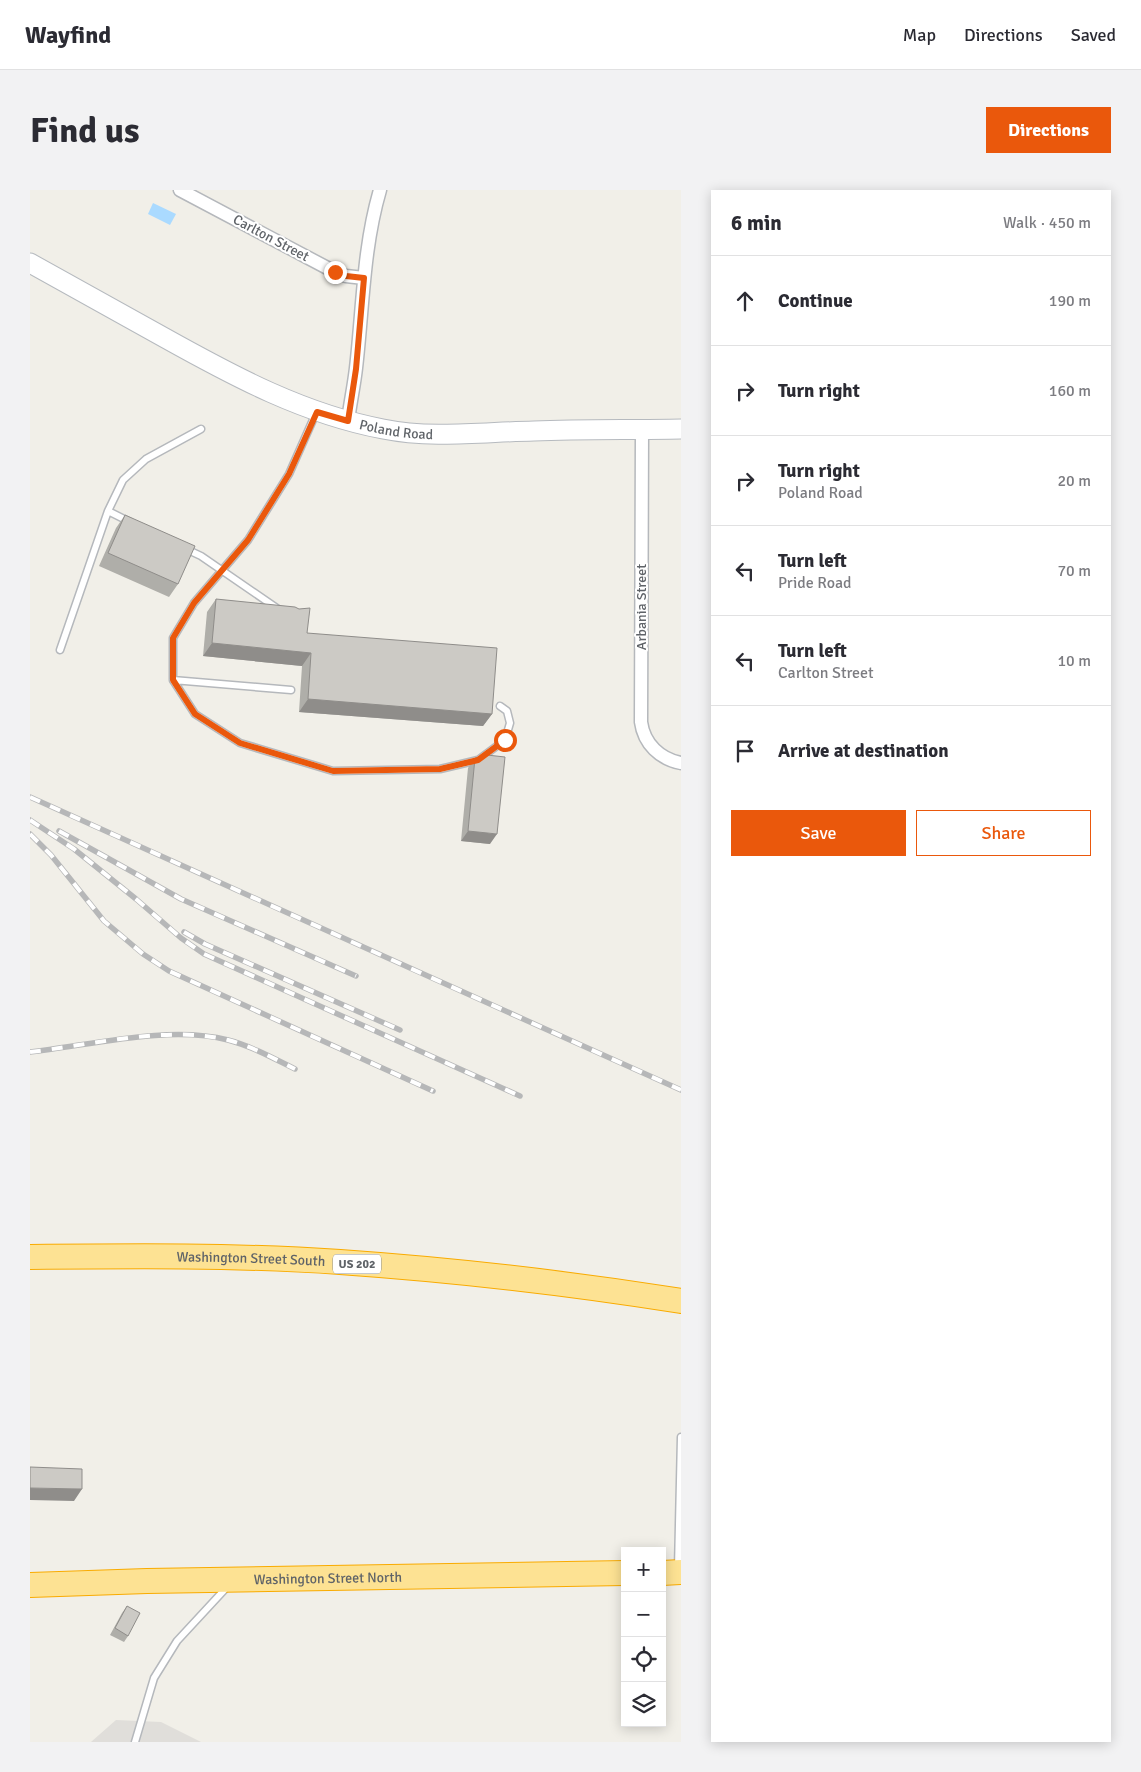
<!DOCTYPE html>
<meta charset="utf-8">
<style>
body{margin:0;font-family:Signika,sans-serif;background:#f2f2f3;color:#2b2b33}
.controls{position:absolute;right:15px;bottom:15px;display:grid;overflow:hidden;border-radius:0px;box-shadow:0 2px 12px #0003}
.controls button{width:45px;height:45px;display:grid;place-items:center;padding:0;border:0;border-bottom:1px solid #e1e1e2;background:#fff;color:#2b2b33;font:25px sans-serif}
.stop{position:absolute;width:15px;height:15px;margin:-11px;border:4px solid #ea580c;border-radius:50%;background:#fff}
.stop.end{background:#ea580c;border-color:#fff;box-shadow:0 1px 5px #0008}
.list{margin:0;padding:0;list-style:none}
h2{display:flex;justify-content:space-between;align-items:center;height:65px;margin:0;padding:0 20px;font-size:21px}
h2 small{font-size:16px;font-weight:400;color:#7c7c81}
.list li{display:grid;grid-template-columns:32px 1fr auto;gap:15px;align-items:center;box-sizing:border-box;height:90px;padding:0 20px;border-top:1px solid #e1e1e2}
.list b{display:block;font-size:19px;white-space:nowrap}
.list p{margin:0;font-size:16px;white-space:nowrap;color:#7c7c81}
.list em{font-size:16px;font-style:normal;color:#7c7c81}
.actions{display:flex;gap:10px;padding:15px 20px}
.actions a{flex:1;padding:11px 0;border:1px solid #ea580c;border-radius:0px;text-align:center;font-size:18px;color:#ea580c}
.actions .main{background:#ea580c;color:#fff}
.icon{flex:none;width:28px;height:28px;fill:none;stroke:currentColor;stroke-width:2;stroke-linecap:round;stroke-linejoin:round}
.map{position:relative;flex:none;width:651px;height:1552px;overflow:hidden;border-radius:0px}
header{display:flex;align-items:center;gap:30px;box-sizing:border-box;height:70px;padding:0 25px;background:#fff;border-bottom:1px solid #e1e1e2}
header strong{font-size:24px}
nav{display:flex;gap:28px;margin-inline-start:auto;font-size:18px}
.intro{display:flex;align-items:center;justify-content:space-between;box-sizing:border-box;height:120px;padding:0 30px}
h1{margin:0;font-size:35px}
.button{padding:12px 22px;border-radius:0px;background:#ea580c;color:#fff;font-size:18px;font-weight:700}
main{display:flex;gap:30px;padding:0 30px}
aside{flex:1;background:#fff;border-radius:0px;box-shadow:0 2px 12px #0003}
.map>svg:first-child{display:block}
.industrial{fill:#e0deda}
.water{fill:#aadaff}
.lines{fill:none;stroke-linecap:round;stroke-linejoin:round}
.lane-casing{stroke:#b5b8bc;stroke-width:9}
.street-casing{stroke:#b5b8bc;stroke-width:15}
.secondary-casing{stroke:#b6babf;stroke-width:21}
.highway-casing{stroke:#f9ab00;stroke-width:26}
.lane{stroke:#fff;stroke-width:6}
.street{stroke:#fff;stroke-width:12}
.secondary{stroke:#fff;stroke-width:19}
.highway{stroke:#fde293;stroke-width:24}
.rail-casing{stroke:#b6b7b8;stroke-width:5.5}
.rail{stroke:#fff;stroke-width:4;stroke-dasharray:11;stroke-linecap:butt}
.wall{fill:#afaea9}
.shaded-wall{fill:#8f8d8a}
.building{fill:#cccac5;stroke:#8f8d8a}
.route{stroke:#ea580c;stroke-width:6}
.labels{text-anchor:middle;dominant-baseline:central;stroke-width:4;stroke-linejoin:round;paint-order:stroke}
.shield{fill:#fff;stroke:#8f9295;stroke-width:1}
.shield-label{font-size:12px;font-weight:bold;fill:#5f6368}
.street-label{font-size:14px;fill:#5f6368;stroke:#fff}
</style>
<header>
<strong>Wayfind</strong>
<nav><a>Map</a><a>Directions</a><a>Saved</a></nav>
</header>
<div class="intro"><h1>Find us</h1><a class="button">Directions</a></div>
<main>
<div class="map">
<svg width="651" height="1552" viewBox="0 0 651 1552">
<rect width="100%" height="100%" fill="#f1efe8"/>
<path class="industrial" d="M86,1530L131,1532L171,1552H61Z"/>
<path class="water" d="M123,13L146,24L140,35L118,24Z"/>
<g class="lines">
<defs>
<path id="lane" d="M78,321L93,290L116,269L171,239
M156,359L171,366L248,419
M30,460L78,321L100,332
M143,490L165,524L210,553L303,581L410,579L448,570L475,550L480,533L477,521L470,516
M261,500L143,490V448L164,413L218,350L259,284L286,223
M648,1378L651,1247
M105,1552L124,1488L147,1451L197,1397"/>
<path id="street" d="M150,0L305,82L316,86L334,88
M318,231C320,214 324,196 326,178C333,118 333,58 350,0
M612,240L611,532C614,554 630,569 651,573"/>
<g id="secondary">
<path id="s1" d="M0,73C45,98 90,123 135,148C205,187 274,224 353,239C402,249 454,242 504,241C553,239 602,240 651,239"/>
</g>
<g id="highway">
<path id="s2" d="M0,1067C103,1066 207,1065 310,1072C424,1080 538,1093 651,1111"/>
<path d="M632,1383L651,1382"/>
<path id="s3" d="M0,1395L117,1391L595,1383"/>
</g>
</defs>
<use href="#lane" class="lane-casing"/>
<use href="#street" class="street-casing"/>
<use href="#secondary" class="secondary-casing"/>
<use href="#highway" class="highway-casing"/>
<use href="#lane" class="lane"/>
<use href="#street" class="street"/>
<use href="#secondary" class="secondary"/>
<use href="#highway" class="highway"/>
<defs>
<path id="rail" d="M0,607L651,900
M0,630L44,659L106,709L151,748L174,764L490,906
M29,641L151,709L326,786
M0,644L21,665L74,731L113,764L139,781L403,901
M154,742L175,754L370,840
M0,862C61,855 139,835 198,850C221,856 243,868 265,879"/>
</defs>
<use href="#rail" class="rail-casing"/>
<use href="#rail" class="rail"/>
</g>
<path class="wall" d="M95,325L148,394L139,407L69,376L86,338Z
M186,409L277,443L462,524L453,536L269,522L272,476L173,466L177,422Z
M445,568L460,654L431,651L438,578Z
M97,1416L98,1446L94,1452L80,1445L92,1423Z"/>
<path class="shaded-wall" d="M182,453L281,463L272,476L173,466Z
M278,509L462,524L453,536L269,522Z
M438,641L467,644L460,654L431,651Z
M0,1298L52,1299L44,1311L0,1310Z"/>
<path class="building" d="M95,325L165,356L148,394L78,363Z
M186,409L265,417L269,419L280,418L277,443L467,458L462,524L278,509L281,463L182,453Z
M457,565L475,567L467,644L438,641L445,568Z
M0,1277L52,1279V1299L0,1298Z
M97,1416L110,1423L98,1446L85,1438Z"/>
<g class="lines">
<path class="route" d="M305,82L316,86L334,88L326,179L318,231L287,222L259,284L218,350L164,413L143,448V490L165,524L210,553L303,581L410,579L448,570L475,550"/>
</g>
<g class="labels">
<rect class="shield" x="303" y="1064.5" width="48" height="19" rx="4"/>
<g class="shield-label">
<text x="327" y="1074">US 202</text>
</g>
<g class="street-label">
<text transform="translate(241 48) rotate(28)">Carlton Street</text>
<text stroke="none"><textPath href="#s1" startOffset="405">Poland Road</textPath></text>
<text transform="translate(611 417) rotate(-90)">Arbania Street</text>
<text stroke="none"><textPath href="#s2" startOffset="221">Washington Street South</textPath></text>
<text stroke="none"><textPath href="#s3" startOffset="298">Washington Street North</textPath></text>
</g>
</g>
</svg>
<div class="controls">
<button>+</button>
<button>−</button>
<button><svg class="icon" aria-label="locate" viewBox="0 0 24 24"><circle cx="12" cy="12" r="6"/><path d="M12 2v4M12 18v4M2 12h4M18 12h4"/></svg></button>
<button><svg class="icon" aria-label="layers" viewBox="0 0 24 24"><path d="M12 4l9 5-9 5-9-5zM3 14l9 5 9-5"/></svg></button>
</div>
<div class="stop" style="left:475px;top:550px"></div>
<div class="stop end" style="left:305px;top:82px"></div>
</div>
<aside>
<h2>6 min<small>Walk · 450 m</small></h2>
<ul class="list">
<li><svg class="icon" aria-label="ahead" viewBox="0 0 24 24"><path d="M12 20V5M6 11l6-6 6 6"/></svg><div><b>Continue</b></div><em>190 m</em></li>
<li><svg class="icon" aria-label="right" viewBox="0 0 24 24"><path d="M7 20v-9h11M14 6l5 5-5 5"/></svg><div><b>Turn right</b></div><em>160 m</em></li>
<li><svg class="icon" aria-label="right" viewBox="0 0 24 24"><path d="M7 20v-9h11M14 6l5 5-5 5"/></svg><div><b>Turn right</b><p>Poland Road</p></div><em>20 m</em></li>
<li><svg class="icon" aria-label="left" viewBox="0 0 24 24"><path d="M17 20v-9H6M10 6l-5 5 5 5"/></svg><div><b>Turn left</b><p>Pride Road</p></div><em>70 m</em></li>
<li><svg class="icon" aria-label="left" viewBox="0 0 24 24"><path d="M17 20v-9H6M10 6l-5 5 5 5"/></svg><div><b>Turn left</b><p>Carlton Street</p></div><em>10 m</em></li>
<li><svg class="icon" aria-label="arrive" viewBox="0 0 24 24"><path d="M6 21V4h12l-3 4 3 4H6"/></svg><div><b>Arrive at destination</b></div></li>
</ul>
<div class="actions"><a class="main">Save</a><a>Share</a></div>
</aside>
</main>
